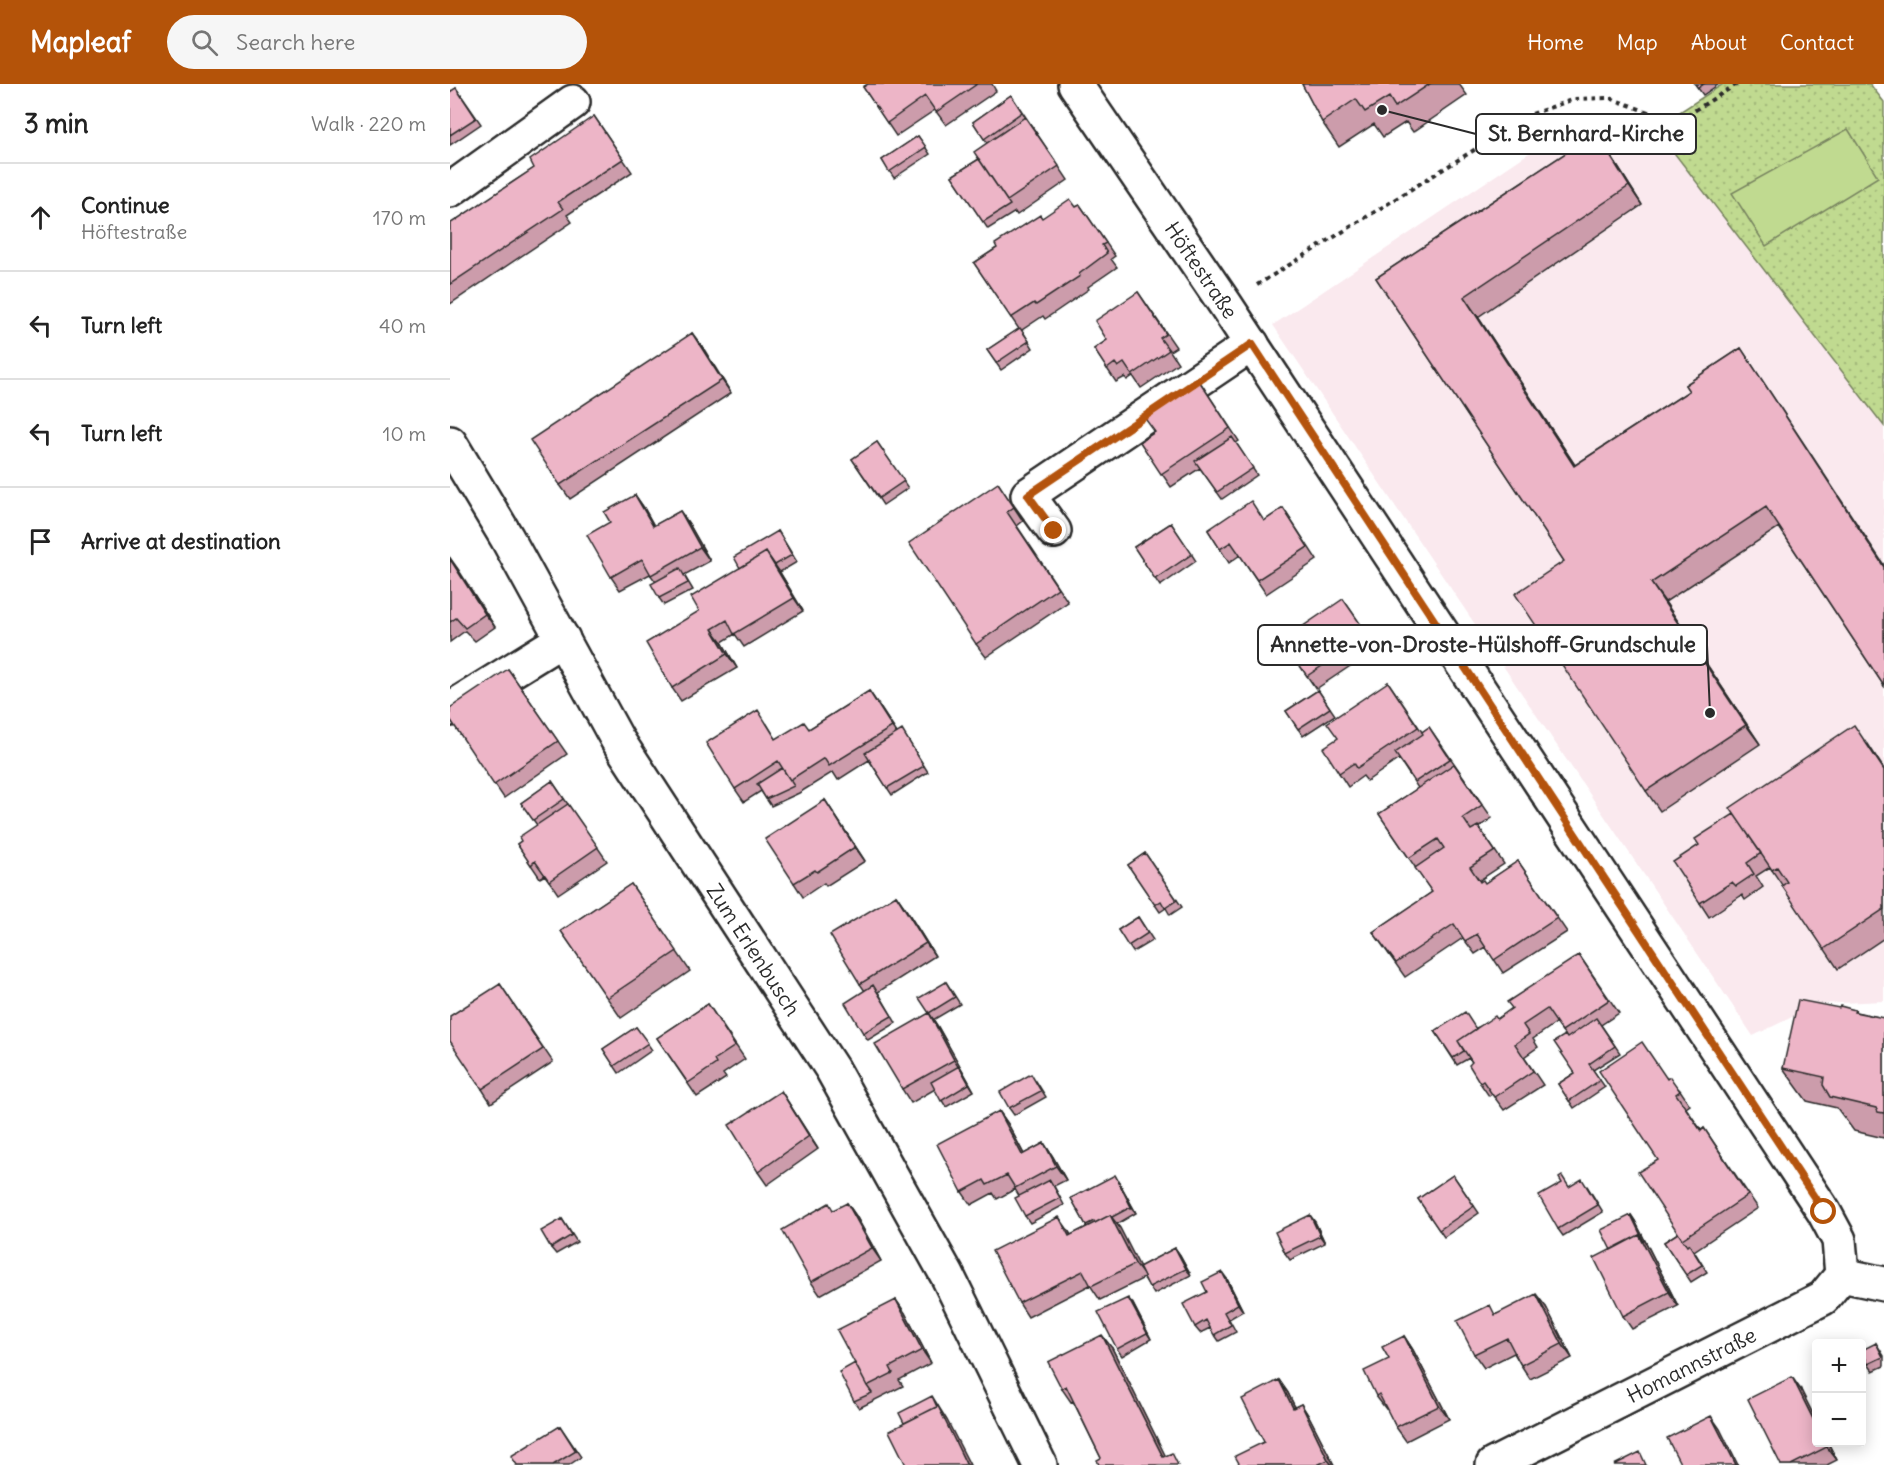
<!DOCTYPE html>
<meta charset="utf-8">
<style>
body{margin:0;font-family:Delius,sans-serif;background:#f6f6f6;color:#222}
.controls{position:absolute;right:18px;bottom:18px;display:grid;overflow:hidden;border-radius:6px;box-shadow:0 3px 15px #0003}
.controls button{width:54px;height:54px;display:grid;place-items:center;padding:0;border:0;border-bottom:2px solid #e0e0e0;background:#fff;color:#222;font:30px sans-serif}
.stop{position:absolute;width:18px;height:18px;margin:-14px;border:4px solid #b45309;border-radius:50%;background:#fff}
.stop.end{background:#b45309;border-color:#fff;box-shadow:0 2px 6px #0008}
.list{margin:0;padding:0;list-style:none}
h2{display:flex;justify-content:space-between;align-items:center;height:78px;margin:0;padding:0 24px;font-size:26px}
h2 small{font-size:20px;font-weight:400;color:#767676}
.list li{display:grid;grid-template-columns:39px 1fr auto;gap:18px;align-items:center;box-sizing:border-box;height:108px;padding:0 24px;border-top:2px solid #e0e0e0}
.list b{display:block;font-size:22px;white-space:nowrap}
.list p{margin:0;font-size:20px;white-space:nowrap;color:#767676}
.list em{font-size:20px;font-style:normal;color:#767676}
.icon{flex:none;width:33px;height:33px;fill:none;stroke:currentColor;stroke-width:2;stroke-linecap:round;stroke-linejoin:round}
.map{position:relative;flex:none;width:1434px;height:1381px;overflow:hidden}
header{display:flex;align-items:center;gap:36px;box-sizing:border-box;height:84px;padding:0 30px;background:#b45309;color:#fff}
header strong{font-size:28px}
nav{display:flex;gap:33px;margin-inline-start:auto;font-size:21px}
.search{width:420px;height:54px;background:#f6f6f6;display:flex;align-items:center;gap:15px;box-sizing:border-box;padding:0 21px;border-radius:33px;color:#767676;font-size:22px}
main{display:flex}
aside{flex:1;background:#fff}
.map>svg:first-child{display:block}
.built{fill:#fae9ee}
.grass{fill:url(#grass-dots);stroke:#76825e;stroke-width:1.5}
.pitch{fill:#c0da90;stroke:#76825e;stroke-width:1.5}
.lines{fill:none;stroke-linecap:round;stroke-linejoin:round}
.minor-casing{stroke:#2b2b2b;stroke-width:38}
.path{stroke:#2b2b2b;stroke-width:4;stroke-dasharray:4.5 4.5;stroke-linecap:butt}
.minor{stroke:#fff;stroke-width:33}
.wall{fill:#cc9cab;stroke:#2b2b2b;stroke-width:1.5}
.shaded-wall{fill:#a67f8b;stroke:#2b2b2b;stroke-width:1.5}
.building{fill:#edb5c7;stroke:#2b2b2b;stroke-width:1.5}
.route{stroke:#b45309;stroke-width:8}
.labels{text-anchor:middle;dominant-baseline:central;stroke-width:5;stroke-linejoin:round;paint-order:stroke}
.street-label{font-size:21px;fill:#2b2b2b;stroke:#fff}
.leader{fill:none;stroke:#2b2b2b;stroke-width:2}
.callout-dot{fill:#2b2b2b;stroke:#fff;stroke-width:2}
.callout{fill:#fff;stroke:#2b2b2b;stroke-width:2}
.callout-label{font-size:22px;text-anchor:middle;font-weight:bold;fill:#2b2b2b}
</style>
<header>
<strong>Mapleaf</strong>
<div class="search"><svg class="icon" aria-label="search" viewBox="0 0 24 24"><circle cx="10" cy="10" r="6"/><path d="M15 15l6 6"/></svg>Search here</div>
<nav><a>Home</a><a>Map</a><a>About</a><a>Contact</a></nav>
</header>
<main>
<aside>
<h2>3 min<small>Walk · 220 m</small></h2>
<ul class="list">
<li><svg class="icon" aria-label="ahead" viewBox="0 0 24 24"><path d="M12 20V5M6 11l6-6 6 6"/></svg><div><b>Continue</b><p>Höftestraße</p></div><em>170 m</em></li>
<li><svg class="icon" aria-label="left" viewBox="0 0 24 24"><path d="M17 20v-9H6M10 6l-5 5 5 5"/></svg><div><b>Turn left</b></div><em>40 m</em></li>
<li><svg class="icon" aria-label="left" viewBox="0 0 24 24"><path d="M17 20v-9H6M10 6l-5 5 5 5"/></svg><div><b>Turn left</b></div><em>10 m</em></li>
<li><svg class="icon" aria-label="arrive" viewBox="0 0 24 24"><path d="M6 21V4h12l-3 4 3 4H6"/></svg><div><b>Arrive at destination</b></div></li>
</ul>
</aside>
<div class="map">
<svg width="1434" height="1381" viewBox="0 0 1434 1381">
<defs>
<pattern id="grass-dots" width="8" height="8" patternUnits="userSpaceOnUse" patternTransform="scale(1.5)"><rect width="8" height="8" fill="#c0da90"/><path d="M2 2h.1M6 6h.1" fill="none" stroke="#a5bb7c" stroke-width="1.8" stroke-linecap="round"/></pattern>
</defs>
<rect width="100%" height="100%" fill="#fff"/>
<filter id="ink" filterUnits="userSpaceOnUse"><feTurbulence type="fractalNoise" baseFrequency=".0167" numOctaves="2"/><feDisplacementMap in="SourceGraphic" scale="12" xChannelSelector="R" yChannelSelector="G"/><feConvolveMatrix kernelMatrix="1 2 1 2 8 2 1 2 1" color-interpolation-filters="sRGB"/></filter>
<g filter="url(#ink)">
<path class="built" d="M1137,30L1205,44L1434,342V917L1369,920L1303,952L823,241Z"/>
<path class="grass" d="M1273,0H1420L1434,18V342L1205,44Z"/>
<path class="pitch" d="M1398,45L1428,93L1316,162L1282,109Z"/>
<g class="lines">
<defs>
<g id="minor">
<path id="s1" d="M625,0L775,220L1374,1128L1389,1156L1392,1191"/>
<path d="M0,106L123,18"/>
<path id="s2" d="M0,359L57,454L167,655L382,985L497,1191L590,1381"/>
<path d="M604,447L578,411L802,260"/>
<path d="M0,625L113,555"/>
<path id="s3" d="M1043,1381L1373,1214L1392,1191L1434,1200"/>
</g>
</defs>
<use href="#minor" class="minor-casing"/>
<path class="path" d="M807,201L1082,30L1124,15L1160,14L1198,28L1215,45L1287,0"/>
<use href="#minor" class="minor"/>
</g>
<path class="wall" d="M418,0H542L546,7L496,41L485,26L446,52L413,3Z
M852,0H1009L1017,11L963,48L956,38L933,53L924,40L889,63L872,38Z
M1245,0H1269L1253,11Z
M6,4L31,40L0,61V8Z
M561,11L618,96L567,131L565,128L538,145L502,92L529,75L537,59L523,38Z
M144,32L182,88L117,131L122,138L0,220V140L84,84Z
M1146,49L1159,69L1192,121L1028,233L1125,381L1239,307L1235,301L1291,264L1434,481V602L1329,443L1215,518L1310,660L1210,727L1196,707L1114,477L926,194Z
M468,52L480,70L444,94L432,76Z
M630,121L665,172L661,175L667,183L638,203L639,205L595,235L593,232L572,246L583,264L551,286L537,266L569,245L524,179L592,134L626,123Z
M688,208L726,263L720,267L728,279L691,304L683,292L677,296L675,293L666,298L644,265L657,256Z
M242,249L281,309L120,415L110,401Z
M748,295L789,357L786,359L807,391L772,415L750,384L721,403L690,358L705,348Z
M427,358L458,404L433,421L402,375Z
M548,399L573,437L567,442L618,518L536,573L526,560Z
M185,411L194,424L204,442L230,427L239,440L260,477L234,491L243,506L214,521L209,514L206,498L200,490L170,506L161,493L160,438Z
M833,424L867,476L816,510L790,471L779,479L758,446L814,437Z
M721,439L746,477L710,502L684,463Z
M328,447L347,478L330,488L329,487L353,527L294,563L285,550L272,558L287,584L231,617L222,604L249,527L290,484Z
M0,474L45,543L25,557L15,547L0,558Z
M893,515L927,564L866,605L842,570L856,561Z
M58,585L117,670L54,714L0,635Z
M938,598L972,648L979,643L1042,734L1029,743L1054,780L1030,796V797L1035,799L1068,777L1117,848L1053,889L1036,863L1025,870L1013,854L955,893L923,848L982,808L929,730L968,704L949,675L917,697L913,692L898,703L889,689L888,654Z
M868,606L885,631L853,652L836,627Z
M419,607L447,649L456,653L478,688L442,711L419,676L388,696L383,688L349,709L321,722L311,707L294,718L285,705L317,640L326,655L359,645Z
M1418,660L1434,685V854L1388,885L1320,783L1306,792L1313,803L1295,816L1292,811L1259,833L1250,819Z
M102,697L157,777L108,810L95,791L90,794L67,760L71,757L87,741L71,719Z
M375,716L415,777L376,802L374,799L353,813L344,799Z
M695,769L732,823L720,831L716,824L710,828L678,781Z
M181,800L240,887L171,934L111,847Z
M446,811L455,824L485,872L428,908L446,939L418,956L413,949L415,907L410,900Z
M688,833L703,856L683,868L668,846Z
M1129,871L1169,929L1151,941L1170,969L1143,986L1155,1003L1124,1024L1108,1000L1125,989L1115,951L1106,939L1083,955L1088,963L1074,973L1093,1001L1054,1026L1042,1010L1039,1012L1030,999L1022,978L1019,974L1007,981L985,947L1026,944L1047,935L1062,925Z
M496,898L510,920L483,936L479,929Z
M50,900L103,978L41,1019L32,1005Z
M258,920L295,975L273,990L276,994L247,1013L207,954Z
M1389,924L1405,926L1406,928L1434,934V1054L1404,1047L1387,1024L1357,1017L1333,984Z
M479,929L488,943L524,1007L496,1023L485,1005L461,1019L452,1005Z
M186,943L202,966L169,989L153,965Z
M1217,994L1230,1006L1240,1021L1236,1024L1251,1046L1254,1044L1308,1124L1244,1167L1257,1188L1241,1198L1214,1158L1228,1149L1208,1076Z
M586,997L596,1013L564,1031L559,1024Z
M331,1007L368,1065L317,1101L308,1088Z
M549,1027L558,1040L574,1070L594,1059L603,1073L616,1096L604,1102L614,1121L580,1139L575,1132L569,1112L565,1105L547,1115L543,1109L521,1121L512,1108Z
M1003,1091L1029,1129L994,1153L968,1115Z
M669,1098L686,1129L667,1140L689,1183L725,1164L730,1171L741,1191L704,1210L694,1194L650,1216L640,1201L578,1233L569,1219L618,1146L621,1151L637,1143L621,1114Z
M1137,1102L1153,1128L1113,1152L1108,1145L1119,1103Z
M397,1119L406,1132L431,1177L370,1211L361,1198Z
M1181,1131L1185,1137L1228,1222L1182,1245L1173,1232L1161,1166Z
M112,1135L127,1158L106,1170L101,1164Z
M865,1138L875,1159L840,1176L835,1169Z
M777,1195L793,1227L779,1235L786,1248L769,1257L760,1244L750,1249L745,1243L757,1208Z
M446,1216L455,1229L481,1279L449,1296L453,1302L409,1324L404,1317Z
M683,1220L701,1255L672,1272L667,1265Z
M1096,1223L1122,1274L1080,1295L1071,1281L1064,1269L1034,1284L1024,1270L1046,1230Z
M954,1252L963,1266L999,1335L956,1357L946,1343L937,1324L936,1325L926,1312L939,1275Z
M1426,1259L1434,1272V1282L1423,1287L1418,1280Z
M662,1264L715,1372L651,1374L623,1317L621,1318L612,1305Z
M829,1296L838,1309L845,1323L851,1320L860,1334L884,1381H790L814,1358Z
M1351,1306L1366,1359H1378L1387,1376L1377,1381H1331Z
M110,1342L131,1373L119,1381H67Z"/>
<path class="shaded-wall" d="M1146,49L1159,69L1192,121L1179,102Z
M1014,213L1028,233L1138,401L1124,382Z
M242,249L252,262L281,309L272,296Z
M185,411L194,424L212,456L203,442Z
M230,427L239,440L260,477L250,463Z
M316,468L329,487L353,527L344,514Z
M0,474L8,485L45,543L35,530Z
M1201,499L1215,518L1310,660L1296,641Z
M262,545L272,558L287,584L277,570Z
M419,607L428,620L451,656L442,643Z
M375,716L384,730L415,777L405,763Z
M446,811L455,824L485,872L476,859Z
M479,929L488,943L524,1007L504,976Z
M331,1007L340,1021L368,1065L359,1052Z
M549,1027L558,1040L581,1084L572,1071Z
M594,1059L603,1073L616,1096L606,1082Z
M665,1091L669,1098L686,1129L681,1123Z
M397,1119L406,1132L431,1177L422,1164Z
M660,1131L670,1144L695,1193L685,1180Z
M860,1131L865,1138L875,1159L870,1152Z
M1181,1131L1185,1137L1228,1222L1219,1208L1189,1151Z
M609,1133L618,1146L628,1166L619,1152Z
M725,1164L730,1171L741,1191L736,1185Z
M772,1188L777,1195L793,1227L788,1220Z
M1086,1210L1096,1223L1122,1274L1112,1260Z
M678,1214L683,1220L701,1255L697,1249Z
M446,1216L455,1229L481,1279L472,1266Z
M652,1251L662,1264L720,1381L713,1373Z
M954,1252L963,1266L999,1335L989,1322Z
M1342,1293L1351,1306L1366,1336V1341Z
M829,1296L838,1309L852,1338L843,1324Z
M482,1312L497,1336L520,1381H517L516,1380Z
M851,1320L860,1334L884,1381H882L878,1376Z
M1261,1332L1270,1345L1288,1381H1286Z
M1375,1359H1378L1387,1376L1377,1363Z"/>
<path class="building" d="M418,0H527L486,28L475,12L437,39L413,3Z
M852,0H980L945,23L939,13L915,28L906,15L872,38Z
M1245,0H1254L1248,4Z
M6,4L26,34L0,51V8Z
M561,11L572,28L534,55L523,38Z
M144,32L173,75L108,118L113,125L0,200V140L84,84L80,76Z
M575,33L609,82L557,117L524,68Z
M1146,49L1179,102L1014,213L1124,382L1239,307L1235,301L1291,264L1434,483V602L1316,423L1201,499L1296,641L1196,707L1065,510L1114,477L926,194Z
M468,52L476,63L439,88L432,76Z
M529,75L560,121L533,138L502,92Z
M620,115L626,123L630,121L656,159L652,161L657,169L629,190L630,192L586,221L584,219L561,234L524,179L547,164L545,160L590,131L592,134Z
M688,208L716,250L710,254L719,266L682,291L674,279L668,283L665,279L657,285L644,265L657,256L645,237Z
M570,244L579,257L546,279L537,266Z
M242,249L272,296L110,401L80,356Z
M748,295L780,344L711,390L690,358L705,348L693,332Z
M782,353L803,384L767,408L745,377Z
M427,358L454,397L429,414L402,375Z
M548,399L564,423L557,428L608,504L526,560L459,459Z
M185,411L203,442L230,427L250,463L201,491L192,475L161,493L137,451L160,438L154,428Z
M801,417L814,437L833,424L858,463L807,496L781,458L770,465L758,446Z
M721,439L742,470L705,495L684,463Z
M328,447L342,471L325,481L316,468L290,484L284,473Z
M316,468L344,514L284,550L277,536L262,545L277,570L222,604L196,559L249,527L241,513Z
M0,475L35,530L15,544L6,534L0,538Z
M230,484L238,499L209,514L201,500Z
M893,515L918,551L857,592L842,570L856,561L846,547Z
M58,585L108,657L44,701L0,635V624Z
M938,598L968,643L907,684L904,679L889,689L873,664L888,654L877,639Z
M868,606L880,624L848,645L836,627Z
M419,607L442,643L379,682L374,674L340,696L328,677L285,705L256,659L308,626L326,655L354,638L359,645Z
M1404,641L1434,686V825L1374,865L1332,802L1337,798L1327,783L1322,786L1280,724Z
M979,643L1000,675L965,698L945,669L973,650L972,648Z
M452,646L474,682L437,704L415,669Z
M1004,680L1032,721L1013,734L1021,746L1028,742L1045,767L1020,783L1030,798L1033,796L1035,799L1068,777L1107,834L1044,876L1027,850L1015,857L1004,840L946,879L923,848L982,808L965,784L994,764L988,755L959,774L929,730Z
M332,684L344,702L316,715L307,700Z
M102,697L114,715L83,736L71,719Z
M375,716L405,763L367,788L365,786L344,799L315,755Z
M118,720L148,763L99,797L85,777L81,781L67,760L71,757L69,753Z
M1284,730L1311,769L1297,779L1304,790L1286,802L1282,798L1250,819L1223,778L1249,761L1245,755Z
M695,769L727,816L715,824L711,817L705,821L678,781Z
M181,800L227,867L157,914L111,847Z
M446,811L476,859L410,900L380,851Z
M688,833L698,849L678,862L668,846Z
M1129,871L1159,916L1112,947L1097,925L1073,941L1079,950L1065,960L1083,987L1044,1013L1033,997L1030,999L1019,981L1022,978L1008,957L1045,932L1047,935L1062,924L1057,918Z
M496,898L505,913L479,929L469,914Z
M50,900L93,965L32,1005L0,957V932Z
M423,901L442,932L413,949L395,919Z
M1348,916L1389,924L1390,922L1405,926L1404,928L1434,934V1029L1428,1028L1426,1024L1380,1013L1373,1001L1374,993L1333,984Z
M258,920L285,962L264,976L266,980L238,999L207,954Z
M1015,928L1026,945L1008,957L1014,967L1003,974L985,947Z
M479,929L504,976L452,1005L425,960Z
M1146,934L1165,962L1139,980L1150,996L1119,1017L1108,1000L1125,989L1104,958L1115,951L1117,954Z
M186,943L198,959L164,982L153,965Z
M1192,958L1217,995L1220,993L1230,1007L1226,1010L1251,1047L1254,1044L1298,1111L1232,1155L1188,1088L1208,1076L1149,987Z
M509,982L519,1000L491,1017L481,998Z
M581,990L591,1007L559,1024L550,1008Z
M331,1007L359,1052L308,1088L279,1041Z
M549,1027L572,1071L594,1059L606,1082L565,1104L557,1091L537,1101L534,1096L512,1108L487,1060Z
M665,1091L681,1123L662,1133L660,1131L645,1139L644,1137L636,1141L621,1114Z
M1003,1091L1024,1122L989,1146L968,1115Z
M1112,1092L1119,1103L1132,1095L1148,1121L1108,1145L1089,1112L1112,1099L1109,1094Z
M600,1096L610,1114L575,1132L565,1114Z
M379,1119L383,1126L397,1119L422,1164L361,1198L332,1146Z
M660,1131L685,1180L641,1202L633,1187L569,1219L542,1167L609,1133L619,1152Z
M860,1131L870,1152L835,1169L825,1148Z
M1181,1131L1194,1158L1189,1151L1161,1166L1151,1146Z
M112,1135L122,1151L101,1164L91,1147Z
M1228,1149L1237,1162L1239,1160L1252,1181L1236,1191L1214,1158Z
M1189,1151L1219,1208L1173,1232L1144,1174Z
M725,1164L736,1185L699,1203L689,1183Z
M772,1188L788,1220L774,1228L781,1241L764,1251L756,1236L745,1243L733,1220L757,1208L752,1198Z
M1086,1210L1112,1260L1071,1281L1057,1254L1024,1270L1007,1237L1040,1221L1045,1231Z
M678,1214L697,1249L667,1265L648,1228Z
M446,1216L472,1266L440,1283L443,1289L417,1302L387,1246Z
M652,1251L713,1373L722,1369L728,1381H649L647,1376L651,1374L616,1302L612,1305L598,1278Z
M954,1252L989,1322L946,1343L929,1310L926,1312L914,1287L939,1275L932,1263Z
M1426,1259L1433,1273L1418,1280L1412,1266Z
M405,1279L417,1302L422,1309L404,1317L389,1288Z
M1342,1293L1366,1341V1359H1375L1377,1363L1341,1381H1331L1298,1315Z
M829,1296L843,1324L851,1320L878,1376L867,1381H790L785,1372L814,1358L792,1315Z
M482,1312L487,1323L454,1339L449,1329Z
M488,1322L516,1380L513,1381H456L439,1347Z
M1261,1332L1286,1381H1231L1217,1354Z
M110,1342L126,1367L103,1381H67L61,1372Z
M1190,1368L1196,1381H1164Z"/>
</g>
<g class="lines" filter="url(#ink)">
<path class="route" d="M604,447L578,411L802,260L1374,1128"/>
</g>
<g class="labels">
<g class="street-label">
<text stroke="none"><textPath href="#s1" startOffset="225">Höftestraße</textPath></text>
<text stroke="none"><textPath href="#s2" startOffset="591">Zum Erlenbusch</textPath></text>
<text stroke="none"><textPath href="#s3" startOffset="222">Homannstraße</textPath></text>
</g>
</g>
<path class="leader" d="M932 26L1026 50M1260 629L1257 561"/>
<g class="callout-dot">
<circle cx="932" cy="26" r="6"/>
<circle cx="1260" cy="629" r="6"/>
</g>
<g class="callout">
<rect x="1026" y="30" width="220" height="40" rx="6"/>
<rect x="808" y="541" width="449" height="40" rx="6"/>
</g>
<g class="callout-label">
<text x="1136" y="57">St. Bernhard-Kirche</text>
<text x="1033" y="568">Annette-von-Droste-Hülshoff-Grundschule</text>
</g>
</svg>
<div class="controls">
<button>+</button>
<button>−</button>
</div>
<div class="stop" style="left:1374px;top:1128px"></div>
<div class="stop end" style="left:604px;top:447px"></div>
</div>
</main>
